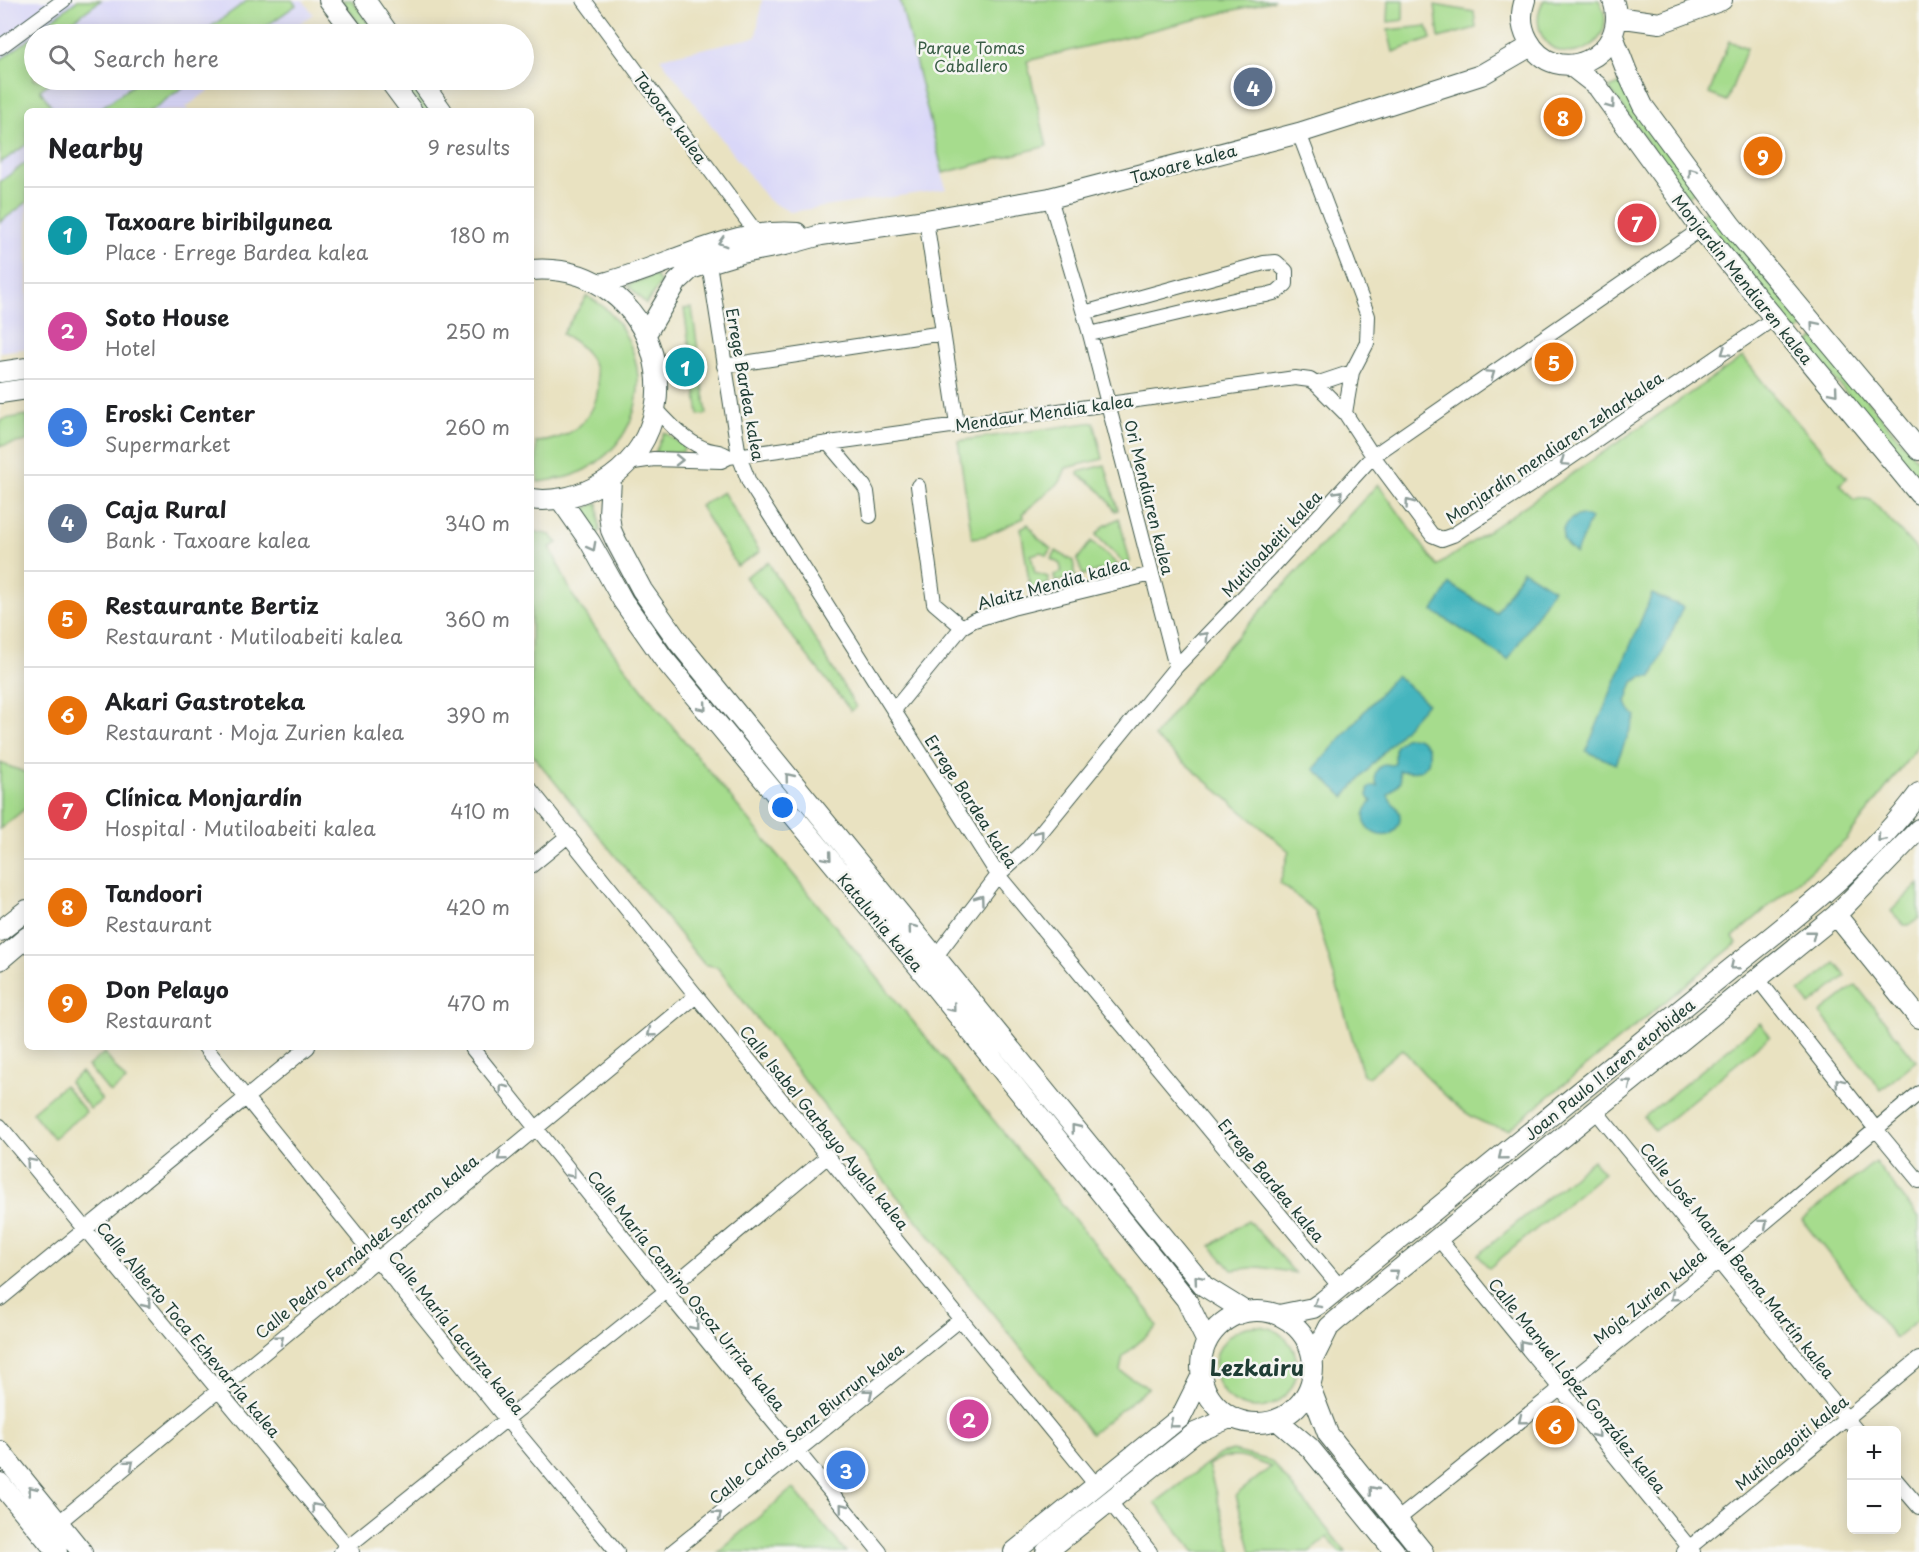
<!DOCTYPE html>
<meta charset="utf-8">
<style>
body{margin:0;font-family:"Playpen Sans",sans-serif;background:#f2f2f2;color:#202124}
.controls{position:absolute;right:18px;bottom:18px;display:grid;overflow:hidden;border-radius:9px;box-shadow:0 3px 15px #0003}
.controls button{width:54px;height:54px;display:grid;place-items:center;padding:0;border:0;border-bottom:2px solid #e0e0e0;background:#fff;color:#202124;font:30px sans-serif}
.you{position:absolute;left:783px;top:808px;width:21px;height:21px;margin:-15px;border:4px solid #fff;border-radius:50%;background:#1a73e8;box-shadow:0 0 0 9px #1a73e833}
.badge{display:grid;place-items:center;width:39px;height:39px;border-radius:50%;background:#0f766e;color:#fff;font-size:20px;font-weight:700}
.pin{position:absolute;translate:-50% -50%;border:3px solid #fff;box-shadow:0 2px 6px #0006}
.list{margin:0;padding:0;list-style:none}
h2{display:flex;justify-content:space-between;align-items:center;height:78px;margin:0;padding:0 24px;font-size:26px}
h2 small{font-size:20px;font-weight:400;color:#757577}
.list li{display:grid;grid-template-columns:39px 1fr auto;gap:18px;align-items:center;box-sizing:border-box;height:96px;padding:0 24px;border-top:2px solid #e0e0e0}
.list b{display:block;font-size:22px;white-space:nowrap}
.list p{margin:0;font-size:20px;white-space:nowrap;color:#757577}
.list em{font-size:20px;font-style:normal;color:#757577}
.icon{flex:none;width:33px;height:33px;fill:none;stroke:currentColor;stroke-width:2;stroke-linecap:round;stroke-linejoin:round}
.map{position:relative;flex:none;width:1919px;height:1552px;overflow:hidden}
.search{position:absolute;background:#fff;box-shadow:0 3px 15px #0003;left:24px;top:24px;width:510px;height:66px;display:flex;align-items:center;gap:15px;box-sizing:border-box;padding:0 21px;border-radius:33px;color:#757577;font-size:22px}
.panel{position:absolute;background:#fff;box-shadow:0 3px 15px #0003;left:24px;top:108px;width:510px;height:942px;border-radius:9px}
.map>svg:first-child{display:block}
.built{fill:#d9d7f8}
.green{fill:#a6dc8d;stroke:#628c60;stroke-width:1.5}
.water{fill:#45b5be;stroke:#327979;stroke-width:1.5}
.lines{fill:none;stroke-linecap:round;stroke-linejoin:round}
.street-casing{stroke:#3d5649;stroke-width:16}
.secondary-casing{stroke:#3d5649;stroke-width:22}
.street{stroke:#fff;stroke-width:14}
.secondary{stroke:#fff;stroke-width:20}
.oneway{stroke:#8f9e9a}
.labels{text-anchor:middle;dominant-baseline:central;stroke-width:5;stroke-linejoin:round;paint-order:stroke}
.park-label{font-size:16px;fill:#3a5d46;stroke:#f6f6f2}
.street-label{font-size:16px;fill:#1f3d34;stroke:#f6f6f2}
.district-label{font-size:22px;font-weight:bold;fill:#1f3d34;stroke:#f6f6f2}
</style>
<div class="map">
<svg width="1919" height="1552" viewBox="0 0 1919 1552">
<rect width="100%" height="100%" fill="#f6f6f2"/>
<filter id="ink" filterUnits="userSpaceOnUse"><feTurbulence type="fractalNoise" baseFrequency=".0167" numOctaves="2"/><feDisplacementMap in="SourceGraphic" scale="12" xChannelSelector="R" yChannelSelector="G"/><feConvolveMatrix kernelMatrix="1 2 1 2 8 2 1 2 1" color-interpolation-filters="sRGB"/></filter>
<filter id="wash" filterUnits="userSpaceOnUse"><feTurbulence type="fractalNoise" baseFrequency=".008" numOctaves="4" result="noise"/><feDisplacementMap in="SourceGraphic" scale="24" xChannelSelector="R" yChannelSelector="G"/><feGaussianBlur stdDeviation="1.35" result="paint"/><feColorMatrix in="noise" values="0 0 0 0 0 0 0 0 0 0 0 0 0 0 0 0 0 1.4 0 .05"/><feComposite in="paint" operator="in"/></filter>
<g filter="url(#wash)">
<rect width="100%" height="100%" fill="#e9e2c1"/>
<path class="built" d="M0,0H303L313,14L285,34H34V80H223L186,107L188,111H27V348L0,352Z
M762,0H900L946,189L790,212L768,200L660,58L756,37Z"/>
<path class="green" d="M78,0H101L55,34L47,23Z
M248,0H292L296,5L255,34H201Z
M342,0H352L377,34H366Z
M900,0H1275L1027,61L1047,146L943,173Z
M1389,0H1403V20L1388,22Z
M1544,0H1599C1626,48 1551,76 1539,27C1537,17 1539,8 1544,0Z
M1435,5L1474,12L1476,28L1439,38Z
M1427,26L1431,39L1393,52L1388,30Z
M34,36V80H54L40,90L55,111H27V144L0,163V60Z
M1729,41L1747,48L1727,101L1709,94Z
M140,80H193L150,111H97Z
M400,80H411L433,111H422Z
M1622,83L1697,190L1687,198L1609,88Z
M27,162V202L0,222V182Z
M1710,209L1805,326L1795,334L1700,214Z
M655,275L661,283L646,304L628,285Z
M587,296C593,300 601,304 606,309C659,362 645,446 574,475C563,479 549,480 538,482L536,442C601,439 623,364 562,334Z
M692,308L707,414L699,415L684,309Z
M1815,338L1919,462V480L1806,345Z
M1743,357L1773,395L1847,478L1840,484L1854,500L1862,498L1871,500L1919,552V745L1846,840L1733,937L1737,943L1509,1129C1464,1126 1431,1080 1402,1049L1368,1077L1363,1075L1315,911L1280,883L1289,851L1154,737L1199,678L1378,484L1437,566Z
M27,415V441L0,446V420Z
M1094,422L1103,459L1066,468L1060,482L1022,514L1024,518L985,536L972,538L958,441Z
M664,432L684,446L683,452L655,453Z
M1105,465L1118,510L1115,511C1105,494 1095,484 1078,475V472Z
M723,492L760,552L737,566L700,506Z
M598,503L600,531L597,533L580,510Z
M1119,518L1130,562L1125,564L1096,535L1104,526Z
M1028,524L1038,538L1051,549L1047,556L1041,552L1031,555L1035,573L1048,577L1049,584L1030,588L1021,528Z
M537,532L550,535L558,543L550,547L573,596L595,628L647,695L1149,1311L1157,1327L1123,1356L1120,1371L1148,1388L1091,1434L831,1115L717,967L704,964L531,753V533Z
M1091,541L1118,565L1083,575L1077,560Z
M1056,551L1073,561L1076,577L1055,582L1054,575L1062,572L1060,564L1051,559Z
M768,562L856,707L851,711L745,577Z
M0,763L27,773V807L0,829Z
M1919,884V918L1910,925H1904L1891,911Z
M1835,963L1846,976L1810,1005L1799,992Z
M1856,985L1916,1061L1881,1090L1820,1013Z
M1760,1023L1770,1036L1655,1131L1644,1117Z
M104,1053L126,1081L110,1093L88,1066Z
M81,1072L102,1100L90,1109L69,1082Z
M64,1085L86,1112L53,1138L32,1112Z
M1593,1160L1604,1173L1489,1268L1478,1255Z
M1875,1162L1919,1218V1319L1895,1338L1802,1220Z
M1248,1220L1295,1273L1260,1267L1232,1270L1211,1246Z
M1215 1367a41 41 0 1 1 82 0a41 41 0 1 1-82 0Z
M1233,1451L1271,1461L1346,1552H1339L1328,1537L1309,1552H1251L1236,1495L1271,1467C1248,1458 1231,1450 1208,1465L1232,1552H1195L1155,1503L1220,1454Z
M793,1488L846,1552H718Z"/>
<path class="water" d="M1581,515L1591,518L1576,553C1556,541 1559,521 1581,515Z
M1523,570L1553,589L1508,660L1433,611L1450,584L1496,613Z
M1652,594L1683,607L1652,677H1642L1633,682L1626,702L1629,710L1636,716L1616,764L1586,751Z
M1396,675L1427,703L1344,797L1314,769Z
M1410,737C1425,738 1432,749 1428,763C1419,775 1411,771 1399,771L1400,782L1388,795C1390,802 1393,802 1397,808C1404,819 1398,829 1389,835C1368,839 1355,816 1372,802L1368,796V789L1371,786H1378C1372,777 1375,769 1384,764L1392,765L1395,763V747L1404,738Z"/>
</g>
<g filter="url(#ink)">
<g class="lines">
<defs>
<path id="street" d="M584,0L758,235
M0,47L64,0
M1299,133L1368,316L1367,343L1352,372L1345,413
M1050,198L1090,334L1176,667
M926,220L957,424
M709,263L739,456L749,482L998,875L1340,1287
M1084,313L1264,263L1276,262L1286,271V284L1277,292L1266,295L1238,299L1090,334
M724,366L943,333
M1316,384L1352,372
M655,408C669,423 684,440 703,448C713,453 719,449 729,457
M828,443L864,486L867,492L870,516
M627,463L654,459L721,461L729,457L1295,378L1310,380L1316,384L1345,413L1373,456L1432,535L1442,539L1453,535L1535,482L1773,319
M918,486L934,603L962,627
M894,710L962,627L974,620L1012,608L1152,574
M531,790L690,988L1096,1485
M531,866L569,835
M936,956L998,875L1028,848L1176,667L1274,565L1373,456L1701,229
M1757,978L1875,1128L1919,1181
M205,1047L506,1419L617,1552
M471,1047L666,1291L880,1552
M1595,1110L1856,1430
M0,1126L352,1552
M1438,1238L1693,1552
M0,1299L308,1047
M1896,1480L1919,1507
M1109,1501L1150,1552
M1397,1520L1719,1261L1919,1093
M58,1523L696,996
M341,1552L666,1291L828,1156
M672,1552L961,1319
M1684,1552L1919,1359"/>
<path id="secondary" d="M329,0L355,34
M365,0L389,34
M1525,0C1520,14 1521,27 1528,40C1555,91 1632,56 1613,0
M1617,17L1660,23L1722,0
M1613,36L1627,72L1643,106L1731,225L1919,450
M1570,65L1597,86L1701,229L1919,494
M389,80L412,111
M420,80L442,111
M531,270C658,260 707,431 593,488C575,497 551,502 531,499
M600,284C666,268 726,228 797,233
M646,334L677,282L691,269L709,263L742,253L785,245L821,235L926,220L1050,198L1299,133L1481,75L1531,46
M0,372L27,368
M0,393L27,389
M611,479L609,514L611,530L615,539L642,590L680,644L1204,1286L1246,1312
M560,499L590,542L623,601L663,658L918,966L1186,1299L1207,1342
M1836,915L1919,1018
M0,931L27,910
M0,960L27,937
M1201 1367a56 56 0 1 1 112 0a56 56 0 1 1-112 0Z
M1279,1315L1313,1308L1322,1302C1449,1197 1578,1094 1706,989C1779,929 1862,871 1919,793
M1313,1359L1329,1327L1337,1320L1836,915L1919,829
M1310,1387L1328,1434L1423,1552
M1277,1420L1310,1448L1395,1552
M0,1451L82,1552
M0,1483L57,1552
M1014,1552L1181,1417L1202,1375
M1046,1552L1195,1433L1232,1417"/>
</defs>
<use href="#street" class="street-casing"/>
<use href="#secondary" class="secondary-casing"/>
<use href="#street" class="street"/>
<use href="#secondary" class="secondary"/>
</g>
<defs><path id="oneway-chevron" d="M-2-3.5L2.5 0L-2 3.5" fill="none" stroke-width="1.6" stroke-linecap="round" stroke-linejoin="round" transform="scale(1.5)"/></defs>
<g class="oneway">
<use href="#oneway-chevron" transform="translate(1611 105) rotate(54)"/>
<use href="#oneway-chevron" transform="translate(1692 172) rotate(-126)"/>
<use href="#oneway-chevron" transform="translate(722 242) rotate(164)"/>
<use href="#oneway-chevron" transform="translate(1814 325) rotate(-130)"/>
<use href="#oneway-chevron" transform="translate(1725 352) rotate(146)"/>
<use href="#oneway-chevron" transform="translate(1491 374) rotate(-35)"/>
<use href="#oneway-chevron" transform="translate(1834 392) rotate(50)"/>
<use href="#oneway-chevron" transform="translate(679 460) rotate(1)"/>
<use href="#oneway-chevron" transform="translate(1564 462) rotate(145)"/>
<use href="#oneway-chevron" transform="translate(1339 494) rotate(-48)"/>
<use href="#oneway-chevron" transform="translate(1409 503) rotate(-127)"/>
<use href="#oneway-chevron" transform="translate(592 547) rotate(62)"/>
<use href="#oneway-chevron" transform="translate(1205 636) rotate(-46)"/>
<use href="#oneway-chevron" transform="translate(703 707) rotate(50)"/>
<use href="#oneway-chevron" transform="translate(789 777) rotate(-129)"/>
<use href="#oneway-chevron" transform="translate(1040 834) rotate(-51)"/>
<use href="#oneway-chevron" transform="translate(1881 838) rotate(132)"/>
<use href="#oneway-chevron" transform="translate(828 857) rotate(50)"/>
<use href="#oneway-chevron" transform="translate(980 899) rotate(-54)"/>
<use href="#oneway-chevron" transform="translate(912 928) rotate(-130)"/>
<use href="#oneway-chevron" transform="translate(1812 934) rotate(-38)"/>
<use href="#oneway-chevron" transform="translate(1734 966) rotate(141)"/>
<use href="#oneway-chevron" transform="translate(952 1008) rotate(51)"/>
<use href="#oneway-chevron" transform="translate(651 1033) rotate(141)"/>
<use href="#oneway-chevron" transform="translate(1839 1082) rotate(-128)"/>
<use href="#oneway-chevron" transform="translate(1628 1083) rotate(-39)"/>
<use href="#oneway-chevron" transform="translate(503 1088) rotate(-128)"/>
<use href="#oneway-chevron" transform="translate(1075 1128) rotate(-129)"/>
<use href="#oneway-chevron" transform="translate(1502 1156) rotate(141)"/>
<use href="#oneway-chevron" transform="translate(501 1157) rotate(141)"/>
<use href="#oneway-chevron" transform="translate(30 1162) rotate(-130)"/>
<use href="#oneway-chevron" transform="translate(572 1174) rotate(51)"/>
<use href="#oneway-chevron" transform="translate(1764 1223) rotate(-40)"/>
<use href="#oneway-chevron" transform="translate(1395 1273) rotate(-39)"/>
<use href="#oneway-chevron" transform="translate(1198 1279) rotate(-130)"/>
<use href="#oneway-chevron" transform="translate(1674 1297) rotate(141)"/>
<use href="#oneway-chevron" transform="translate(147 1304) rotate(51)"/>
<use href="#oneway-chevron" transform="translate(1317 1304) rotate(151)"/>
<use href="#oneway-chevron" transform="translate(695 1326) rotate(51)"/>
<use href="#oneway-chevron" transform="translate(280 1339) rotate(-39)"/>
<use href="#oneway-chevron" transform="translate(1523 1344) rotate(-129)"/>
<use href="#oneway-chevron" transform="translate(869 1393) rotate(-39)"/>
<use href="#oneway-chevron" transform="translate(1522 1420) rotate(141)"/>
<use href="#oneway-chevron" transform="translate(1173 1424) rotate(141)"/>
<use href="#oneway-chevron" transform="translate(1597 1434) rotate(51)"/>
<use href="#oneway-chevron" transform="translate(130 1464) rotate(-40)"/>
<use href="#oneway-chevron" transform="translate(32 1490) rotate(-129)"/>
<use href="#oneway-chevron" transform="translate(1373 1490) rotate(-129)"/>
<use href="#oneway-chevron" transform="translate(315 1507) rotate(-130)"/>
<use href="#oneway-chevron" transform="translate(843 1507) rotate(-129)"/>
<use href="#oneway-chevron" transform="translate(718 1515) rotate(-39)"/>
</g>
</g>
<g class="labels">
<g class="park-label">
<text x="971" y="47">Parque Tomas<tspan x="971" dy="18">Caballero</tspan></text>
</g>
<g class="street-label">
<text transform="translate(671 117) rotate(53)">Taxoare kalea</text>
<text transform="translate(1183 163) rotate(-15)">Taxoare kalea</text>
<text transform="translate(1743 279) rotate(51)">Monjardin Mendiaren kalea</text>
<text transform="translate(746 384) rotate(80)">Errege Bardea kalea</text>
<text transform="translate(1044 412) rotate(-8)">Mendaur Mendia kalea</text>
<text transform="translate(1554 447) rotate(-34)">Monjardín mendiaren zeharkalea</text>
<text transform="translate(1150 497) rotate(76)">Ori Mendiaren kalea</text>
<text transform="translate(1271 543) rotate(-47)">Mutiloabeiti kalea</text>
<text transform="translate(1053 583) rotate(-15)">Alaitz Mendia kalea</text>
<text transform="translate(972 801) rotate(57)">Errege Bardea kalea</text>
<text transform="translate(881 922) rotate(50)">Katalunia kalea</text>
<text transform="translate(1609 1069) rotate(-39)">Joan Paulo II.aren etorbidea</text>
<text transform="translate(825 1127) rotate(51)">Calle Isabel Garbayo Ayala kalea</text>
<text transform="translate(1272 1180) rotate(50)">Errege Bardea kalea</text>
<text transform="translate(366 1246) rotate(-39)">Calle Pedro Fernández Serrano kalea</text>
<text transform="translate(1738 1260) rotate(51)">Calle José Manuel Baena Martín kalea</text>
<text transform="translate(687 1290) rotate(51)">Calle María Camino Oscoz Urriza kalea</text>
<text transform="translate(1649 1296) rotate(-39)">Moja Zurien kalea</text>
<text transform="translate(189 1329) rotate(50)">Calle Alberto Toca Echevarría kalea</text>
<text transform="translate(457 1332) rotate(51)">Calle María Lacunza kalea</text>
<text transform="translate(1578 1385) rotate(51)">Calle Manuel López González kalea</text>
<text transform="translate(806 1423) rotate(-39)">Calle Carlos Sanz Biurrun kalea</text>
<text transform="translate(1791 1442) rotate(-39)">Mutiloagoiti kalea</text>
</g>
<g class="district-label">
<text x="1257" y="1366">Lezkairu</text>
</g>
</g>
</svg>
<div class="controls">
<button>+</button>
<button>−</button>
</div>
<div class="you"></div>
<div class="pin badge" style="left:685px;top:367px;background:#0f9aa8">1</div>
<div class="pin badge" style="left:969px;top:1419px;background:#d1479c">2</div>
<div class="pin badge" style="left:846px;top:1470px;background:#3f7fe0">3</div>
<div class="pin badge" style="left:1253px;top:87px;background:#5c6f8a">4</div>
<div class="pin badge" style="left:1554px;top:362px;background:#e8710a">5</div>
<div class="pin badge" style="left:1555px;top:1425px;background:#e8710a">6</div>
<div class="pin badge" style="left:1637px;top:223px;background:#e0444e">7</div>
<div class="pin badge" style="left:1563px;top:117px;background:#e8710a">8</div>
<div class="pin badge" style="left:1763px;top:156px;background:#e8710a">9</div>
<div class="search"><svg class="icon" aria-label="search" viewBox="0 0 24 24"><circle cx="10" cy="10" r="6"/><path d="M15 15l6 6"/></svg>Search here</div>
<section class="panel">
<h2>Nearby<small>9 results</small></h2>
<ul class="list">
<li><span class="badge" style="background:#0f9aa8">1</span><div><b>Taxoare biribilgunea</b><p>Place · Errege Bardea kalea</p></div><em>180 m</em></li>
<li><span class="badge" style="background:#d1479c">2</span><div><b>Soto House</b><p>Hotel</p></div><em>250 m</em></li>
<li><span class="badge" style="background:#3f7fe0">3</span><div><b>Eroski Center</b><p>Supermarket</p></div><em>260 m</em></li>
<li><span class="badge" style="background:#5c6f8a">4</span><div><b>Caja Rural</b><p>Bank · Taxoare kalea</p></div><em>340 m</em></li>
<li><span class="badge" style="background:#e8710a">5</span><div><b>Restaurante Bertiz</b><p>Restaurant · Mutiloabeiti kalea</p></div><em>360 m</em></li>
<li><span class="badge" style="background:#e8710a">6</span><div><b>Akari Gastroteka</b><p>Restaurant · Moja Zurien kalea</p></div><em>390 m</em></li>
<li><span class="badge" style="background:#e0444e">7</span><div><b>Clínica Monjardín</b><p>Hospital · Mutiloabeiti kalea</p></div><em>410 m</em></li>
<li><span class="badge" style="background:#e8710a">8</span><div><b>Tandoori</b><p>Restaurant</p></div><em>420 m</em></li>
<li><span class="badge" style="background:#e8710a">9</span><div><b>Don Pelayo</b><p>Restaurant</p></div><em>470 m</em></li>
</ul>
</section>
</div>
